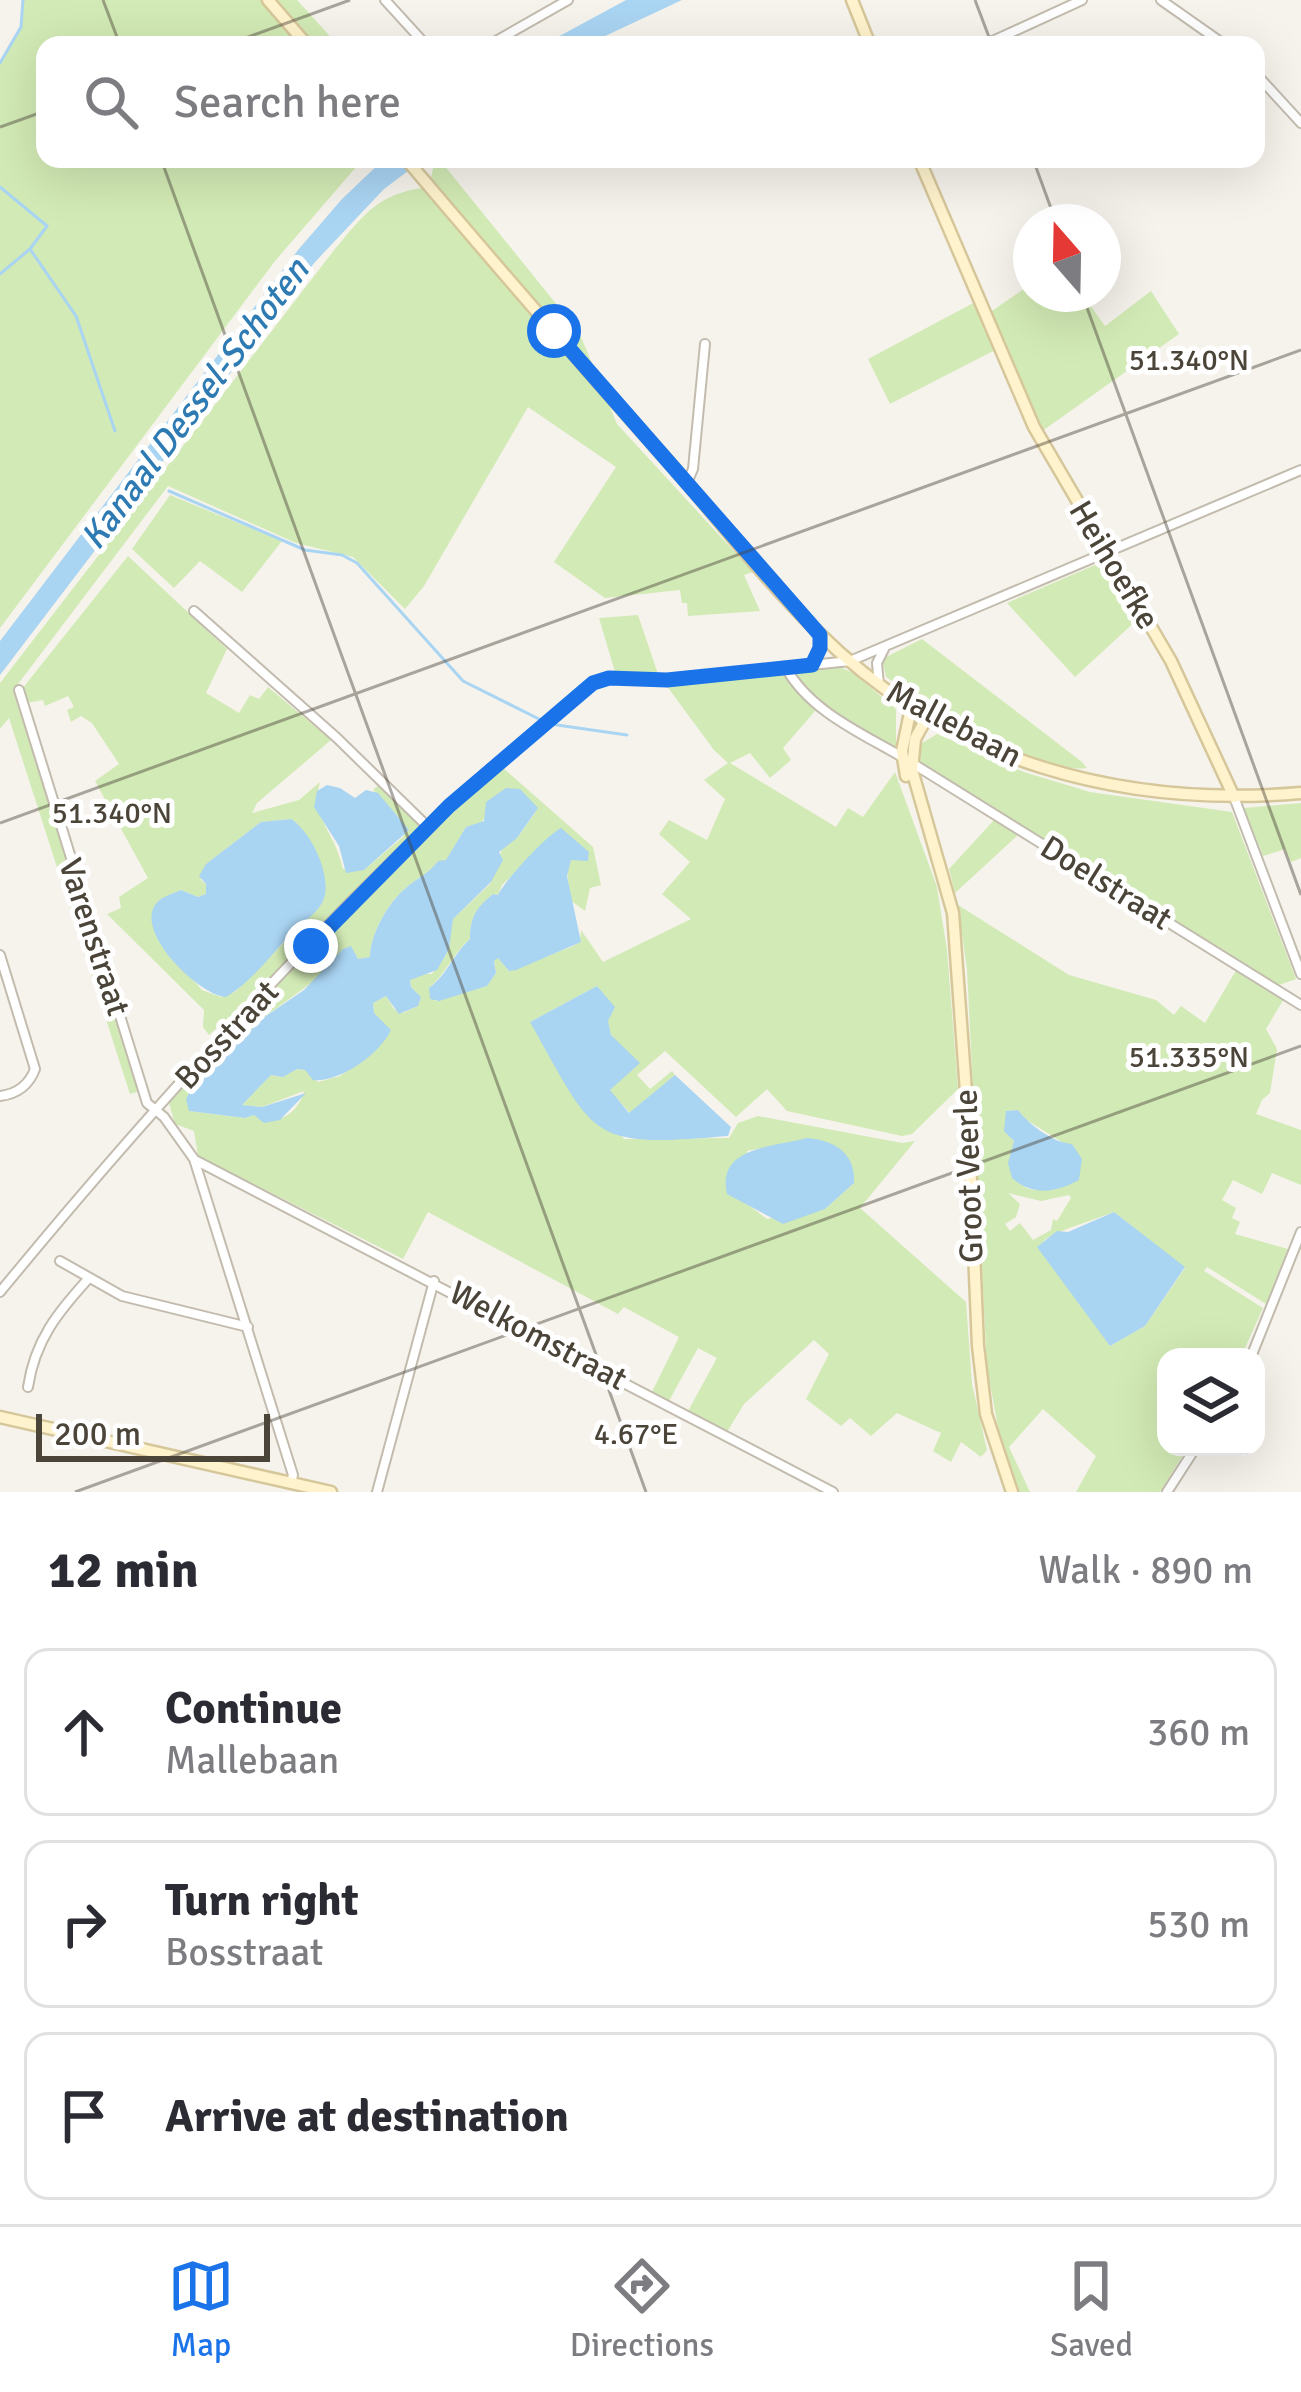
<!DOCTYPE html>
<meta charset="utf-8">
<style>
body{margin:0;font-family:Signika,sans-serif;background:#f7f7f7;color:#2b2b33}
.controls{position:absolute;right:36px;bottom:36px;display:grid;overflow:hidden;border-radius:24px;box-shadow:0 12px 48px #0002}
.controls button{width:108px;height:108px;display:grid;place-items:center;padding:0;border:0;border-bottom:3px solid #e1e1e2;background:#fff;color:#2b2b33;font:60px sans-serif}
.compass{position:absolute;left:1013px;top:204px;width:108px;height:108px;border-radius:50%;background:#fff;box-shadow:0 12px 48px #0002;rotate:340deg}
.scale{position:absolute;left:36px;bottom:30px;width:234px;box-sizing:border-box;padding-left:12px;border:6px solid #4b4439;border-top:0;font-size:33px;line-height:42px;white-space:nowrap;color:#4b4439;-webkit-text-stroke:9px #fff;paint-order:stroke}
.stop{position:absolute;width:36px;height:36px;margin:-27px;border:9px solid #1a73e8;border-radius:50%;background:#fff}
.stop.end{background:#1a73e8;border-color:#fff;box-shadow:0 3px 12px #0008}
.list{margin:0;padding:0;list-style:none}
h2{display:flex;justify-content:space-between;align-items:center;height:156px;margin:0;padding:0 48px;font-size:51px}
h2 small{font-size:39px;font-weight:400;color:#7c7c81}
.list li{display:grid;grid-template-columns:78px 1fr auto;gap:36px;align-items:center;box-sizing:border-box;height:168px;margin:0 24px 24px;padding:0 24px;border:3px solid #e1e1e2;border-radius:24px}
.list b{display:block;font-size:45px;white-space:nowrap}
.list p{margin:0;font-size:39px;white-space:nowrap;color:#7c7c81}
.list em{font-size:39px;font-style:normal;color:#7c7c81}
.icon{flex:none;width:66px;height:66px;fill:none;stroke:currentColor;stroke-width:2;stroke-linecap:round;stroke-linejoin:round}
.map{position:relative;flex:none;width:1301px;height:1492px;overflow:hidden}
.search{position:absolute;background:#fff;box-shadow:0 12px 48px #0002;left:36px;right:36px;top:36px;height:132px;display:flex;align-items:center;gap:30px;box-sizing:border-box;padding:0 42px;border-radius:24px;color:#7c7c81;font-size:45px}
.sheet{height:732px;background:#fff}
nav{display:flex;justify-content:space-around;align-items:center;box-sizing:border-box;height:168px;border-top:3px solid #e1e1e2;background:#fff;font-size:33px;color:#7c7c81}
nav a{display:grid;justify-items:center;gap:6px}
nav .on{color:#1a73e8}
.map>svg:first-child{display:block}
.green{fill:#d2eab5;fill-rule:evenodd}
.water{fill:#a9d4f2}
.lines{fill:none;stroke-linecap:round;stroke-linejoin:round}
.stream{stroke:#a9d4f2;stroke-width:3}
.street-casing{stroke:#c2bbae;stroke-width:12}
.secondary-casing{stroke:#d6c79b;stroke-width:15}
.street{stroke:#fff;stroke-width:8}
.secondary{stroke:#fff3cd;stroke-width:10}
.route{stroke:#1a73e8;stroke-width:15}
.ticks{fill:none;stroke:#4b4439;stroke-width:3;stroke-opacity:0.45}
.labels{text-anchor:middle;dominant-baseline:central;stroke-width:10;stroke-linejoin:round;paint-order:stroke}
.street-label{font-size:33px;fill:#4b4439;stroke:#fff}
.water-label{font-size:36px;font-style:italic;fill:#2e7ab2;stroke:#fff}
.ticks-label{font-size:30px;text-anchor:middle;fill:#4b4439;stroke:#fff;stroke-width:10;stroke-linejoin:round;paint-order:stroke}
</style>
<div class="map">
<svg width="1301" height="1492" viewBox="0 0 1301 1492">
<rect width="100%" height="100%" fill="#f6f3ec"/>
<path class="green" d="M23,0H297L338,45H45V159H363L275,261L0,628V63L21,27Z
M435,159H439L579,332L617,424L753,572L744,575L760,611L688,616L687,603H682L680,590L605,598L554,562L616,467L528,407L424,586L405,609L353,557L296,543L168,486L15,688L140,1091L130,1094L9,718L0,729V683L335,249C366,212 379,193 429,187Z
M1031,284V294H1082L1105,326L1151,291L1179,334L1038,434L999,348L890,404L868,359L979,300L986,315Z
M170,495L282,541L242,592L200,561L174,588L132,549Z
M128,556L227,649L206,693L239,713L250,695L259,699L268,687L331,740L257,803L252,813L299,800L320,782C310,818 335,831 343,869L364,870L404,836L398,817L373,790L385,779L427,818L493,759L593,847L601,885L590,888L585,911L570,900C571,885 563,873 571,860L590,859L540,848L502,885L498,895L493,894C476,909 470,917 470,939C452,954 446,974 429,988L435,1001L487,986L496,973L494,960L498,958L509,971L571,947L580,942L581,930L603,962L691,919L662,894L690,862L659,834L669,820L707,840L725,799L704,780L728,763L714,750L666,685L783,675L816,710L783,748L791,760L770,778L750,753L730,763L836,827L848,808L863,817L895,772L937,887L947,950L958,1089L912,1134L902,1136L787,1111L767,1089L736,1117L665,1051L637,1075L650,1089L672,1071L675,1075L630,1113L609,1090L620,1048L611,1035L597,986L530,1022L624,1139L729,1138L738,1123L758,1116L902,1143L915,1141L860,1208L966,1302L972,1384L987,1450L981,1457L961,1442L951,1462L933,1451L941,1433L897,1413L871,1436L850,1418L841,1426L806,1399L829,1354L814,1340L744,1404L727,1432L688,1411L717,1358L698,1348L669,1401L652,1392L679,1337L624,1307L618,1314L428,1212L403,1259L198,1156L194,1131L175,1124L169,1103L229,1036L219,1026L209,1035L203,1027L204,1010L107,914L121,908L119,897L148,878L95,781L119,764L92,723L81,716L71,722L67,710L74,707L68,696L45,706L43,700L26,703L22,689ZM535,813L517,838L503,846L490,884L453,919L446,955L432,974H417L410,980L411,987L421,997L418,1006L403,1013L394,1009L386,996L373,1003L378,1048L340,1076L318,1082L305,1070L296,1069L283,1077L271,1075L242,1105L262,1107L304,1091C298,1115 274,1128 254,1115L245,1118L189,1111L191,1089L263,1018L318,978L345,948L351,947L358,959L370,957C370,935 388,902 407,887C419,877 428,874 438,861H446L466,827L481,823L486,816ZM291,819C314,836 331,876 321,905L236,991L221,997L202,990L159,940V900L181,890L198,897L206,894V884L201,880L206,864L261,822ZM787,1143L854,1183L825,1209L767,1219L743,1201L747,1151Z
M1102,562L1139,618L1075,677L1007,603Z
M638,615L658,674L615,672L599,618Z
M922,639L1082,762L1087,768C1036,775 928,707 886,677L882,659Z
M838,666L853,673L896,709V749L820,702L793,676V671Z
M937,734L1024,772L1090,792L1232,812L1296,979L1279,985L921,764L919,745Z
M1301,803V858L1291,862L1285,849L1263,856L1244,808Z
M995,819L1019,834L955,893L949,869Z
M958,905L1069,975L1156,1000L1174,1015L1181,1006L1205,1023L1238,967L1285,997L1266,1029L1277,1049L1270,1093L1262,1100L1256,1114L1301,1130V1185L1272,1173L1262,1194L1233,1180L1222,1200L1236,1208L1232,1218L1240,1222L1235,1234L1288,1249L1266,1304L1207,1267L1204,1271L1263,1308L1241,1357H1166V1447H1188L1160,1492H1076L1096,1456L1043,1409L1009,1447L1030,1492H1019L998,1427L987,1368L967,969ZM1018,1110L1025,1119L1065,1144L1058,1189C1025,1190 1025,1194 1009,1163L1014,1141L1008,1134L1006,1111ZM1008,1193L1041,1201L1069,1195L1071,1198L1057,1221L1053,1219L1051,1230L1033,1240L1020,1223L1010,1231L1005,1224L1016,1217L1020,1204ZM1114,1212L1185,1268L1145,1326L1110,1346L1044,1240C1064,1228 1091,1221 1114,1212Z"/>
<path class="water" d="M626,0H682L586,45H543Z
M384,159H424L384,189L315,262L0,675V641L298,250L342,199Z
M327,785L340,788L355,798L366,790L378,793L409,830L364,870L346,873L339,846L314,807L317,791Z
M506,788L520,789L538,808L517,838L499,852L503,860L491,882L453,919L449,949L437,970L410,980L411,987L421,997L418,1006L399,1014L386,996L373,1003L374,1013L391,1030C380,1054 339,1083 313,1080L305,1070L297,1069L283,1077L271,1075L242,1105L262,1107L306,1093L280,1120L264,1123L254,1115L245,1118L189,1111L186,1099L191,1089L263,1018L304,990L343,949L351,946L358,959L370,957C370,935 388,902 407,887C419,877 428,874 438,861L446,860L466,827L484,821L486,802Z
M291,819C311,831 335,880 322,903C316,914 303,922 295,930C272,953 255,979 226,997C199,995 136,934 155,905C160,897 172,894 181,890L198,897L206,894V884L199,876L206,864L261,822Z
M561,828L589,852L588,861L571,860L567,876L581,942L516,970L509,971L498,958L494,961L496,973L487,986L439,1001L430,999L429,988C447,975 453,954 470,939C470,917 476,908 493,894L498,895C505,880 547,835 561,828Z
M597,986L615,1007L608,1021L611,1035L640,1063L610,1090L629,1113L675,1075L731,1127L728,1136C588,1148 596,1139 530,1022Z
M1018,1110C1029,1125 1054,1143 1072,1144L1082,1159L1079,1180C1055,1193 1032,1196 1012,1178L1008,1163L1014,1141L1004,1131L1006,1111Z
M807,1138C834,1140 856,1153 854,1183L825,1209L783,1224L727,1194C716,1146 775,1147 807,1138Z
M1114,1212L1185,1267L1145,1326L1110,1346L1037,1247L1057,1231L1068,1232Z"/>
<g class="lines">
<path class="stream" d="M0,63L21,27L23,0
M0,187L47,226L30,249L76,316L115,431
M0,274L30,249
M169,491L305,550L342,555L357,563L463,681L543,721
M550,724L627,735"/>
<defs>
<path id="street" d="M385,0L426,45
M1161,0L1225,45
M489,45L568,0
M984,45L1082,0
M1256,74L1301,123
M687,483L693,469L705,344
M194,611L337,738L428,827
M812,665L820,648V636
M786,668C810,711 861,733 902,757
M879,685L877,663L884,649
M19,690L147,1103L164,1117L194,1159L293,1475L291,1483
M912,763L1301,1005
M1234,797L1301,974
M0,955L35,1069C29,1085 17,1094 0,1096
M195,1160L833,1492
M60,1261L122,1296L248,1327
M0,1292C139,1123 288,958 447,808C494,763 545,725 593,683L609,678L667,680L850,661L1301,470
M1251,1357L1301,1232
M28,1387C35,1340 58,1312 89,1278
M377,1492L434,1281
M1167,1492L1196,1447"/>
<path id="secondary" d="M268,0L307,45
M852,0L870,45
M406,159C494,263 583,366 674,468C721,522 766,581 818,632C949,762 1120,808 1301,793
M919,159L1034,427L1171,661L1234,797
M927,717L915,739L912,770L953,913L969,1133L978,1346L986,1414L1012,1492
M906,776L902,751L911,708
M0,1417L331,1492"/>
</defs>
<use href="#street" class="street-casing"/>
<use href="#secondary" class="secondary-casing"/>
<use href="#street" class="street"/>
<use href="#secondary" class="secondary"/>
</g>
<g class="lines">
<path class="route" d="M311,946L449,806L593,683L609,678L667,680L812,665L820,648V635L554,331"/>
</g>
<path class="ticks" d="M103,0L120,45M975,0L992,45M226,45L350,0M0,127L45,111M161,159L646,1492M1033,159L1056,222M1082,294L1301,895M0,823L1301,350M75,1492L1301,1046"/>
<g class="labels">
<g class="street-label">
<text transform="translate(1114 565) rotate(59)">Heihoefke</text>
<text transform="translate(954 724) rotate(28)">Mallebaan</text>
<text transform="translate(1106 883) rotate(32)">Doelstraat</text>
<text transform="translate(94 937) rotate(72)">Varenstraat</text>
<text transform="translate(227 1035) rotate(-47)">Bosstraat</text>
<text transform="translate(969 1176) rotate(-92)">Groot Veerle</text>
<text transform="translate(538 1336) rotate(28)">Welkomstraat</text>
</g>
<g class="water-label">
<text transform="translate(195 404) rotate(-53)">Kanaal Dessel-Schoten</text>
</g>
</g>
<g class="ticks-label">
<text x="1189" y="370">51.340°N</text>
<text x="112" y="823">51.340°N</text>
<text x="1189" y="1067">51.335°N</text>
<text x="636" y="1444">4.67°E</text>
</g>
</svg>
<div class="controls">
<button><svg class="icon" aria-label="layers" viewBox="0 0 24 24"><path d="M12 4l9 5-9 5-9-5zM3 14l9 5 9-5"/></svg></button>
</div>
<svg class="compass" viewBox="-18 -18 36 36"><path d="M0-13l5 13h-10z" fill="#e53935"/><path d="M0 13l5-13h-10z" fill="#7c7c81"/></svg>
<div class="scale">200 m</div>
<div class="stop" style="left:554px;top:331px"></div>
<div class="stop end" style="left:311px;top:946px"></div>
<div class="search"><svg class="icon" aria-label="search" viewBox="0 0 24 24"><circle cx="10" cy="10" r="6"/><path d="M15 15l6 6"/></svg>Search here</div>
</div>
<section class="sheet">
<h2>12 min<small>Walk · 890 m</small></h2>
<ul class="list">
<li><svg class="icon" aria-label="ahead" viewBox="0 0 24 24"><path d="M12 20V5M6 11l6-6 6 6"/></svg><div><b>Continue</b><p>Mallebaan</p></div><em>360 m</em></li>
<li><svg class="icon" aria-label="right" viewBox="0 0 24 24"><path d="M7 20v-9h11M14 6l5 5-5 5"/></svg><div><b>Turn right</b><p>Bosstraat</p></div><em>530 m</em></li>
<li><svg class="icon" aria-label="arrive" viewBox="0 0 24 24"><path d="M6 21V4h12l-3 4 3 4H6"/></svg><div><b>Arrive at destination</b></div></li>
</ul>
</section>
<nav>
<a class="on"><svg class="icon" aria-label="map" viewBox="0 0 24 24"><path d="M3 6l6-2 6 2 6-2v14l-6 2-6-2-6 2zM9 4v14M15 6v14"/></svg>Map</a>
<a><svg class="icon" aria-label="directions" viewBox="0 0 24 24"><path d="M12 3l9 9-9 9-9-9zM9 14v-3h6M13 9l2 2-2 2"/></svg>Directions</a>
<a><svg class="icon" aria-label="saved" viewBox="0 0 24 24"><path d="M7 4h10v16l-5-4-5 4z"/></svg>Saved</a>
</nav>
